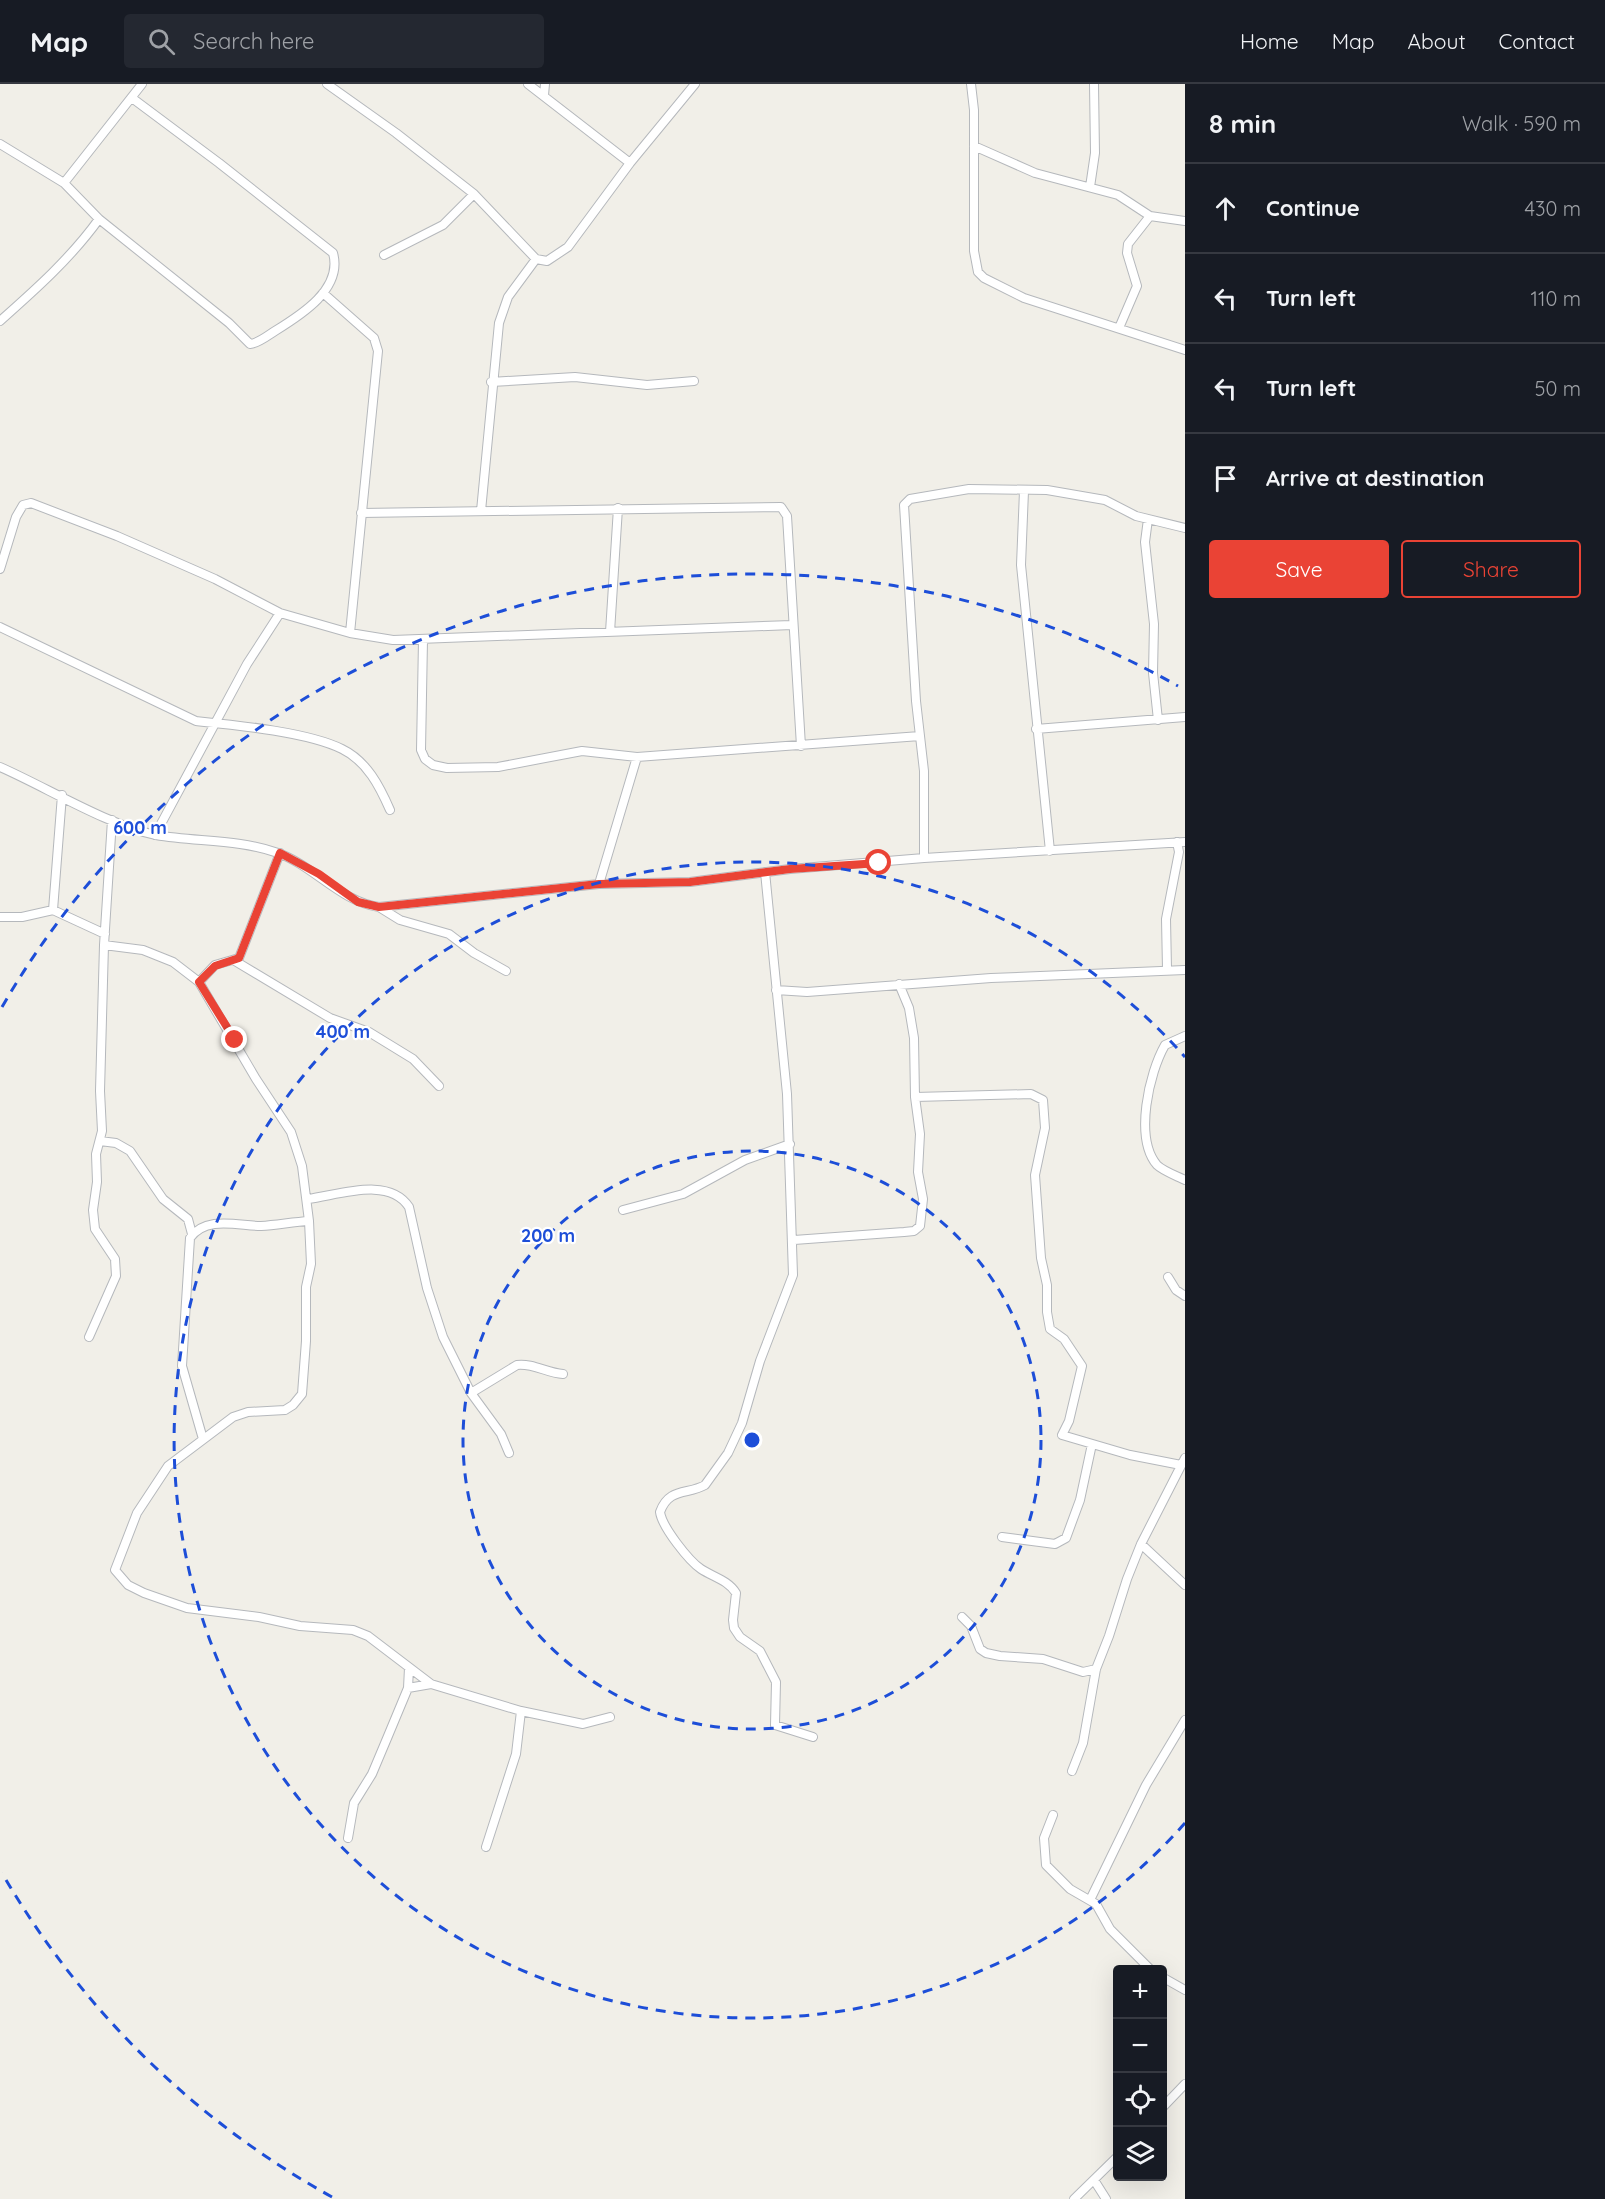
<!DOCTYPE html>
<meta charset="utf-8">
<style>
body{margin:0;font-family:Quicksand,sans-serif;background:#242831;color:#f1f3f6}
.controls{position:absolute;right:18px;bottom:18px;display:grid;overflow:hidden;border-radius:6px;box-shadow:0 6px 24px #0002}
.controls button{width:54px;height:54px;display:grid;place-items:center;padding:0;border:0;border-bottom:2px solid #363941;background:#171b24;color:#f1f3f6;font:30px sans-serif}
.stop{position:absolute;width:18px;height:18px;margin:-14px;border:4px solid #ea4335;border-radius:50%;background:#fff}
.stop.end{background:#ea4335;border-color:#fff;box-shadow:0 2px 6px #0008}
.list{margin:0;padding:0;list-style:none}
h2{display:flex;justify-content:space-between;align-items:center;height:78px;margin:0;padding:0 24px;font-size:26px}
h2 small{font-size:20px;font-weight:400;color:#9ea1a6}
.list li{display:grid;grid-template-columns:39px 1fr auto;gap:18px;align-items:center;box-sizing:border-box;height:90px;padding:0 24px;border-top:2px solid #363941}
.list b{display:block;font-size:22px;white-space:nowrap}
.list em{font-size:20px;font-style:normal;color:#9ea1a6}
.actions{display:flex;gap:12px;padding:18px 24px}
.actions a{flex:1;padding:14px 0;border:2px solid #ea4335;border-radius:6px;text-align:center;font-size:21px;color:#ea4335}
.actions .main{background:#ea4335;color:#fff}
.icon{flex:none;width:33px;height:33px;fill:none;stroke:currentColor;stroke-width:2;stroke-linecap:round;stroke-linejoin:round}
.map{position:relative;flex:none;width:1185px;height:2115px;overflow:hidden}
header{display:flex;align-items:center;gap:36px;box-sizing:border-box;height:84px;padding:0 30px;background:#171b24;border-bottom:2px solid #363941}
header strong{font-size:28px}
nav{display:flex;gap:33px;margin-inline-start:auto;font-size:21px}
.search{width:420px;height:54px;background:#242831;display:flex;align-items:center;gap:15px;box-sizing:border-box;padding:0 21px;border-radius:6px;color:#9ea1a6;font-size:22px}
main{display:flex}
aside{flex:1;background:#171b24}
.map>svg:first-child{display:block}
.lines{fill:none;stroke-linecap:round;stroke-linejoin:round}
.minor-casing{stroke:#b5b8bc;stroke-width:10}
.minor{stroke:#fff;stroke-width:8}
.route{stroke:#ea4335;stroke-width:8}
.ring{fill:none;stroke:#1d4ed8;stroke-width:3;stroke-dasharray:10 8}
.centre{fill:#1d4ed8;stroke:#fff;stroke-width:3}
.ring-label{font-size:18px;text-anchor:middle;font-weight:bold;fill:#1d4ed8;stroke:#fff;stroke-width:4.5;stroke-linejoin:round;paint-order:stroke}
</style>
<header>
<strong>Map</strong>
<div class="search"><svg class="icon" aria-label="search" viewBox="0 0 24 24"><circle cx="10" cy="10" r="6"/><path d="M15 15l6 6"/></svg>Search here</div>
<nav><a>Home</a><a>Map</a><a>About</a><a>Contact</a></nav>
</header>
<main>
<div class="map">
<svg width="1185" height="2115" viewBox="0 0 1185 2115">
<rect width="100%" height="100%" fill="#f1efe8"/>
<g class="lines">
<defs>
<path id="minor" d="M327,0L396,49L474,110L536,175L547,177L568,163L630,79L695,0
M528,0L630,79
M971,0L974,26V167L978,188L984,194L1024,214L1185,266
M544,11L545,0
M0,60L64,99
M974,62L1035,89L1118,111L1150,132L1185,137
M1090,103L1095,69L1094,0
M99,135L64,99L142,0
M384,171L443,141L474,110
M323,209L374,254L378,267L350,549
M0,237C35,206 71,174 99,135L229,239L250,260C259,259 267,252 275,247C301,231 343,205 333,169L219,79L132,14
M1119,244L1137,202L1127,169L1128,160L1150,132
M491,298L575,293L647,301L694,297
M1024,407L1021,481L1050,767
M481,427L499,239L508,213L536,175
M361,429L781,423L787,432L801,662
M1148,435L1145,458L1154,540L1153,589L1158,636
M0,485L16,433L23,421L31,419L117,452L215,495L280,529L350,549L393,556L792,541
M0,543L196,637C235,641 308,648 342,665C367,677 380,703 390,726
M610,548L618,424
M423,556L421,666L425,675L433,681L447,684L498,683L582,667L637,673L920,652
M1036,645L1185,633
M0,683C46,703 109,742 156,751C196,758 239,755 278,769C314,782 341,818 379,823L599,800L690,798L790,785L924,774L1185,758
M155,751L247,580L280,529
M924,774V687L916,617L904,421L910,415L969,405L1047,406L1105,416L1136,432L1185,444
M765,788L787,1010L793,1191L760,1277L742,1339L728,1369L705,1401C688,1411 669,1403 660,1428C662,1443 689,1477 701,1485C713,1493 728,1496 736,1509L733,1536L734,1544L740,1553L760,1567L776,1598L775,1641L813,1653
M599,800L637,673
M379,823L400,836L449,850L474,869L506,887
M53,826L105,850
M0,833H22L53,826L62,711
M104,861L143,866L173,878L199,898L256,995L291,1048L302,1082L309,1137L311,1180L306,1203V1257L302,1310L293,1321L285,1326L248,1328L233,1333L168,1382L137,1429L115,1486L128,1501L144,1509L187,1524L259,1533L300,1542L353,1546L368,1552L431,1600L521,1627L516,1670L486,1763
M235,877L330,934L369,948L413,975L439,1002
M1167,885L1166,835L1179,768L1177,758
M199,898L215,881L239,874L280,769
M776,906L807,908L991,894L1185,886
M1185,952L1165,961C1149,989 1134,1054 1157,1081C1163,1087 1177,1092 1185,1096
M915,1013L1031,1010L1043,1016L1045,1044L1035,1091L1041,1174L1047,1201V1228L1050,1245L1064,1255L1082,1282L1069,1337L1062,1351L1130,1371L1181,1381
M100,1057L116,1059L130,1067L163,1115L188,1135L192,1150
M308,1115C339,1111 389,1092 409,1123L427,1204L443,1253L471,1309L501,1350L509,1369
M623,1126L683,1110L745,1076L790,1060
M794,1156L904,1148L914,1147L920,1142L923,1115L918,1088L920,1050L915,1013L914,954L909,924L899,900
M1168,1193L1176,1206L1185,1212
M89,1253L116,1192L115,1175L95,1145L93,1126L97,1098L96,1070L102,1047L100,1007L104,861L112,736
M471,1309L517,1281C533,1279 547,1289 563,1290
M203,1355L182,1282L190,1154C206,1131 239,1142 261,1142C277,1141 293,1138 309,1137
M1002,1453L1055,1460L1066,1454L1080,1416L1092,1360
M1141,1460L1185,1501
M962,1533L971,1542L980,1565L986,1569L1000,1572L1043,1575L1083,1588L1096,1585
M408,1604L431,1600
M521,1627L583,1640L610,1633
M1072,1687L1083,1659L1096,1585L1109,1552L1127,1495L1141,1460L1185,1374
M1053,1731L1044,1754L1046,1781L1070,1805L1096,1820L1110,1845L1151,1886
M348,1754L354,1719L372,1690L388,1652L408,1604L409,1584
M1090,1816L1146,1701L1185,1636
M1162,1893L1185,1906
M1162,2024L1185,2000
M1094,2096L1106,2115
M1074,2115L1118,2072"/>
</defs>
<use href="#minor" class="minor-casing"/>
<use href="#minor" class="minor"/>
</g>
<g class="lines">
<path class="route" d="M235,956L199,898L215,882L239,874L280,769L319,790L358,818L379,823L599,800L690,798L790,785L879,779"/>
</g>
<g class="ring">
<circle cx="752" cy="1356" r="289"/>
<path d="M1185 1739A578 578 0 1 1 1185 973"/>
<path d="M332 2113A866 866 0 0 1 2 1789M2 923A866 866 0 0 1 1178 602"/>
</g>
<circle cx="752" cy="1356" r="9" class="centre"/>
<g class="ring-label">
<text x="140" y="750">600 m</text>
<text x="343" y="954">400 m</text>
<text x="548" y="1158">200 m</text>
</g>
</svg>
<div class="controls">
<button>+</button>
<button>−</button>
<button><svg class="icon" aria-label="locate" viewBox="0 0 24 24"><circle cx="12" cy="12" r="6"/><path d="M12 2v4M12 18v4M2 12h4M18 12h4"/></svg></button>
<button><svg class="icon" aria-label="layers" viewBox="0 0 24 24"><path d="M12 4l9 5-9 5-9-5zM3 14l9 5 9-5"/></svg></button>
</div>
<div class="stop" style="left:879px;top:779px"></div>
<div class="stop end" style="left:235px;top:956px"></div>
</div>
<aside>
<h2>8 min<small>Walk · 590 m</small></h2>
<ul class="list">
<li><svg class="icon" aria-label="ahead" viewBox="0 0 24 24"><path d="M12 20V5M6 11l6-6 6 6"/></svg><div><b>Continue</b></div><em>430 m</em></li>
<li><svg class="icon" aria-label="left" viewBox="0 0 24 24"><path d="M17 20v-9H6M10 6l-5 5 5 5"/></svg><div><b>Turn left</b></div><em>110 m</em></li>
<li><svg class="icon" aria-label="left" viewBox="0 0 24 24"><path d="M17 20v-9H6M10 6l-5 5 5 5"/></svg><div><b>Turn left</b></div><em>50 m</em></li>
<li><svg class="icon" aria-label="arrive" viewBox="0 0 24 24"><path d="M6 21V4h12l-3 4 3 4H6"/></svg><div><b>Arrive at destination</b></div></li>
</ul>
<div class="actions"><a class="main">Save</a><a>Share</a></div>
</aside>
</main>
